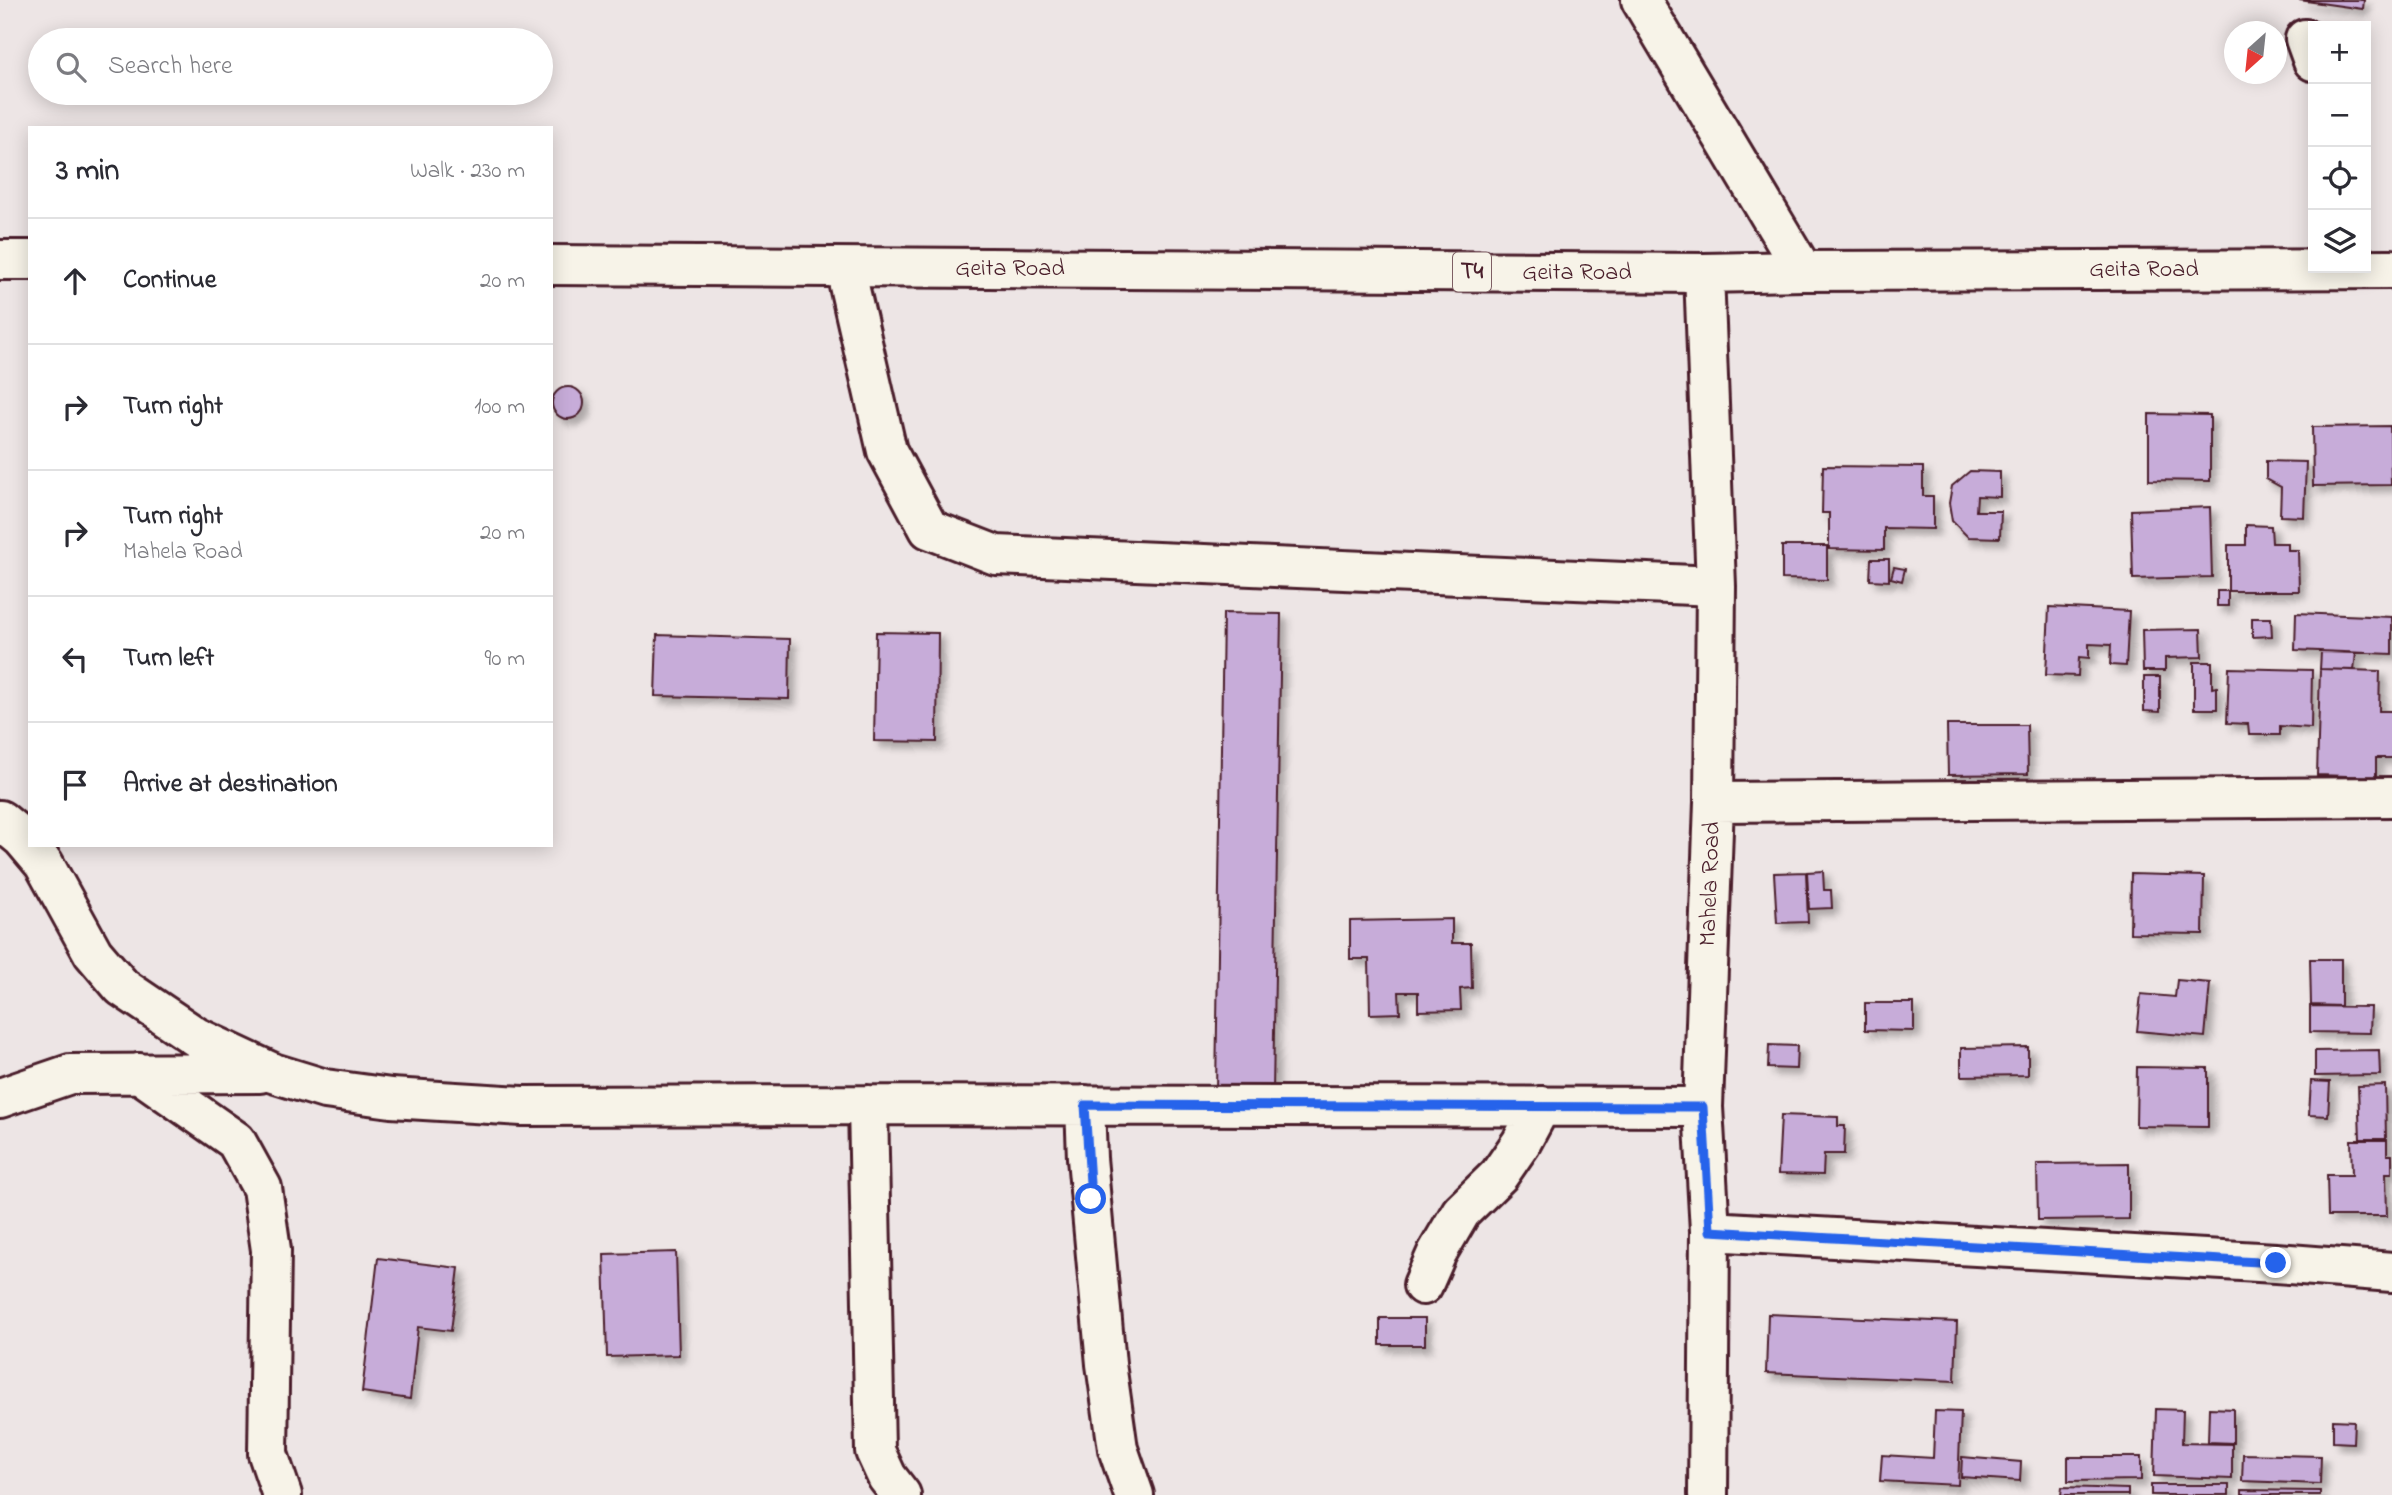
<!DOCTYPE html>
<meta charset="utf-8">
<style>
body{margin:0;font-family:"Indie Flower",sans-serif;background:#f2f2f3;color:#2b2b33}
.controls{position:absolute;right:21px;top:21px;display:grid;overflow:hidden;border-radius:0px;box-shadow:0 4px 18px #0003}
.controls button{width:63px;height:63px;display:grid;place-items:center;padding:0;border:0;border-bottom:2px solid #e1e1e2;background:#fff;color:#2b2b33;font:35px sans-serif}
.compass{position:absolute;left:2224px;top:21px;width:63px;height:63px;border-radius:50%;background:#fff;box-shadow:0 4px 18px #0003;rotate:207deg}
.stop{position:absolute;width:21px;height:21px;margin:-16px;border:5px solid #2563eb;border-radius:50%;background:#fff}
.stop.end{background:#2563eb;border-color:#fff;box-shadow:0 2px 7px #0008}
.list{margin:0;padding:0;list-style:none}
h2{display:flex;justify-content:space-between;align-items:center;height:91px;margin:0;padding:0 28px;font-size:30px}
h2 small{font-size:23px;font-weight:400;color:#7c7c81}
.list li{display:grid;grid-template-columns:46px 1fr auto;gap:21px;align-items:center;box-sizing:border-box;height:126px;padding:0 28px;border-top:2px solid #e1e1e2}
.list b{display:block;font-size:26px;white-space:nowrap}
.list p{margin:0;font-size:23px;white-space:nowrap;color:#7c7c81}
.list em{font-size:23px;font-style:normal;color:#7c7c81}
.icon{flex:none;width:38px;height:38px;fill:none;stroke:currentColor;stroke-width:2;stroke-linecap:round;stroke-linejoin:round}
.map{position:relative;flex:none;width:2392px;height:1495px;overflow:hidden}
.search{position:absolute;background:#fff;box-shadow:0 4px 18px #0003;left:28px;top:28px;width:525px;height:77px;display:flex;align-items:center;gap:18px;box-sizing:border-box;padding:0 24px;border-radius:38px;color:#7c7c81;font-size:26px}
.panel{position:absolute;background:#fff;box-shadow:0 4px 18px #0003;left:28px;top:126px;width:525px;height:721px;border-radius:0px}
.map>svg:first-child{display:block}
.building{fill:#c7acd9;stroke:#4a1f2b;stroke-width:2;filter:url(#shadow)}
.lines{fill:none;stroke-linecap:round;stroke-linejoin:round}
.minor-casing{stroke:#4a1f2b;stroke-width:44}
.trunk-casing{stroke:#4a1f2b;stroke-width:44}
.minor{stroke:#f7f3e8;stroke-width:38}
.trunk{stroke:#f7f3e8;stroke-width:38}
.route{stroke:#2563eb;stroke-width:9}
.labels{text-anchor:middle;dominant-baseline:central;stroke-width:5;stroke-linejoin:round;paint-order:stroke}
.shield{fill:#f7f3e8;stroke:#7e5f64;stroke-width:2}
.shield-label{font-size:23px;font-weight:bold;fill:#4a1f2b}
.street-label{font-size:24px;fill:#4a1f2b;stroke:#f7f3e8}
</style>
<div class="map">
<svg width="2392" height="1495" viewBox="0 0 2392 1495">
<defs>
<filter id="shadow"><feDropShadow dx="6" dy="6" stdDeviation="3.5" flood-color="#0004"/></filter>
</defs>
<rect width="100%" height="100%" fill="#ede5e5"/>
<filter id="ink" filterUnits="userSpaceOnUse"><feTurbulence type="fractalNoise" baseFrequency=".0143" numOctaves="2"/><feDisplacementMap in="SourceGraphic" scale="14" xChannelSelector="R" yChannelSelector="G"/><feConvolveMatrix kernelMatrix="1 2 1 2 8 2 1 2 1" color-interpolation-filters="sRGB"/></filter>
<g filter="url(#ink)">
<path class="building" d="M2299,0H2364L2363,9Z
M552 403a16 16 0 1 1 32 0a16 16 0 1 1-32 0Z
M2149,414L2210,415V481L2149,480Z
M2390,426L2391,485L2313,486L2312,427Z
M2266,461L2306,462L2304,517L2280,516L2281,487L2266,479Z
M1823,466L1923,467V496H1933V529L1884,528V550L1829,549V513H1822Z
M1970,471L2000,472V497L1977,496L1976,511H2001L2000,538L1968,537L1952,521L1949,503L1952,486Z
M2210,507L2212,577L2133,579L2131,510Z
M2246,525L2271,526L2272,543H2288V550H2298L2299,591H2228V545H2246Z
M1782,546H1827V580L1782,579Z
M1871,559H1889V581L1870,580Z
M1894,567L1905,569L1902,581L1891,578Z
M2217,591H2228V606H2217Z
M2049,607L2129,611L2126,666L2110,665L2111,645L2089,644V658L2079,657L2078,676L2046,675Z
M1223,613L1281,614L1273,1092H1216Z
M2296,613L2392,617V654L2295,650Z
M2252,618H2271L2272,636L2252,637Z
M2201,629L2202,657L2165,658V671H2143L2142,630Z
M876,632L938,633L937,742L874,741Z
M657,635L790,639L789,699L655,696Z
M2321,652L2356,653L2354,670L2320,669Z
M2194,662H2212V688L2217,687V709H2194Z
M2229,668L2312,670L2311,728L2280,726V735H2249L2248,724L2227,723Z
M2320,669L2380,671L2379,711H2392V758H2376V777L2317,775Z
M2144,677H2160V712L2144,711Z
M1947,725H2027L2028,774L1948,775Z
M1823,871L1824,890H1831L1832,908L1809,909L1807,872Z
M1806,872L1808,922L1777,923L1774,873Z
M2131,874L2204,876L2203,934L2130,933Z
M1452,919V943H1471L1472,988L1460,989L1461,1010L1418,1011V992H1399L1400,1013L1370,1014L1369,959H1350V921Z
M2310,959H2341V1006L2311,1005Z
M2177,980L2210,983L2205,1037L2137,1031L2141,994L2175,997Z
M1865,1003H1914V1031L1865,1030Z
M2310,1006L2371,1007L2370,1033L2310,1032Z
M1769,1045L1797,1046L1796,1069L1768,1068Z
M2028,1047V1075L1961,1076V1048Z
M2379,1050L2380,1075L2315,1076V1051Z
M2137,1067L2208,1068V1127L2136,1126Z
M2311,1081L2330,1082L2328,1116L2309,1115Z
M2385,1085L2386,1139H2360L2358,1086Z
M1781,1115L1838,1117V1126H1845L1844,1154H1824L1823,1175L1778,1174Z
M2351,1140H2387V1155H2392V1173H2386L2387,1216H2328L2327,1175H2352Z
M2129,1163V1219L2038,1220L2037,1164Z
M676,1252L679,1355L607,1357L604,1254Z
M378,1258L459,1268L451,1331L418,1327L410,1399L362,1392Z
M1768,1314L1957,1322L1955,1381L1766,1373Z
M1380,1318H1425V1345H1380Z
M2209,1408L2233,1409V1443L2208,1442Z
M2156,1409L2183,1410L2182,1443L2232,1444V1479L2154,1476Z
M1935,1411L1961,1412L1958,1485L1880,1481L1882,1455L1933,1458Z
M2333,1420L2354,1421L2353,1443L2333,1442Z
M2243,1454L2321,1456L2320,1484L2242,1481Z
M1962,1457L2021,1462L2020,1481L1961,1477Z
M2068,1457H2141V1480L2068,1481Z
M2151,1485H2229V1495H2151Z
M2062,1487L2128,1489V1495H2061Z
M2242,1490L2320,1491V1495H2242Z"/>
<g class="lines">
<defs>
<path id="minor" d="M1641,0L1803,271
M2305,39L2313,61
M845,268L887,451L929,529L996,555L1716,586
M1704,273L1716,586L1714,802L1703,1107L1710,1231L1708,1495
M1714,802L2392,797
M0,820L22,838L44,864L93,953L122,987L196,1037L273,1073L325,1089L391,1098L522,1106L868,1105L1703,1107
M139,1073L236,1141L262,1188L271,1250L268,1454L282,1495
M0,1098L70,1074L260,1073
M868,1105L875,1451L887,1477L901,1495
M1085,1105L1087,1158L1106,1364L1118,1449L1134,1495
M1710,1231L2276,1263L2392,1272
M1423,1285L1437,1253L1461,1212L1499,1175L1521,1143L1541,1106"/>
<path id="trunk" d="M0,260H30
M551,265L1704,273L1803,271L2392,269"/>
</defs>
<use href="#minor" class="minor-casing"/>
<use href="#trunk" class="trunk-casing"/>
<use href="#minor" class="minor"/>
<use href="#trunk" class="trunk"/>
</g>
</g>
<g class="lines" filter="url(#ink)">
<path class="route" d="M1091,1199L1085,1105L1703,1107L1710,1231L2276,1263"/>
</g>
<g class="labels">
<rect class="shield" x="1453" y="252.5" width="38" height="39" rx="5"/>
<g class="shield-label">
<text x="1472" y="272">T4</text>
</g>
<g class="street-label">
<text x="1010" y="269">Geita Road</text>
<text x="2144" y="270">Geita Road</text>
<text x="1577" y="273">Geita Road</text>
<text transform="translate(1711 884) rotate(-88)">Mahela Road</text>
</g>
</g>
</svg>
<div class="controls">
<button>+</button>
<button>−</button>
<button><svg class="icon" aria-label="locate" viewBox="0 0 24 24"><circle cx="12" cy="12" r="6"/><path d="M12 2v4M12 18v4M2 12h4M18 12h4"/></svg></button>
<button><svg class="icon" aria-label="layers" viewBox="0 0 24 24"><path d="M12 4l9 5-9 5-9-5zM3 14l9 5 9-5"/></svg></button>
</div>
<svg class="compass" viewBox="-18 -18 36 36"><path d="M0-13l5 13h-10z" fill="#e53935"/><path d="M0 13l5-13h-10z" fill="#7c7c81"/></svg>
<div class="stop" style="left:1091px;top:1199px"></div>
<div class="stop end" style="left:2276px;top:1263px"></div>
<div class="search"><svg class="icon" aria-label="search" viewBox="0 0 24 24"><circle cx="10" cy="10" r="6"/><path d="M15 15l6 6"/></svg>Search here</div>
<section class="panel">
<h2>3 min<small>Walk · 230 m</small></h2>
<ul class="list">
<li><svg class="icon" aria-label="ahead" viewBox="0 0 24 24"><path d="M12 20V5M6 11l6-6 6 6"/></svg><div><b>Continue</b></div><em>20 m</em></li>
<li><svg class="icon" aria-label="right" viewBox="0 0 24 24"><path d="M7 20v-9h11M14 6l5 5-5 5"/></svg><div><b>Turn right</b></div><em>100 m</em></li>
<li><svg class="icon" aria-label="right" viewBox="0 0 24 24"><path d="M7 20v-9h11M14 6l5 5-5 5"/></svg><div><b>Turn right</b><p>Mahela Road</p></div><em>20 m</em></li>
<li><svg class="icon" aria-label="left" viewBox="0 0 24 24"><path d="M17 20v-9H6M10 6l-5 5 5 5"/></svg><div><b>Turn left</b></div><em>90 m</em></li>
<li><svg class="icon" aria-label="arrive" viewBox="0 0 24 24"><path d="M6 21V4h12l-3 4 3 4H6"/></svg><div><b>Arrive at destination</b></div></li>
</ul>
</section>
</div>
